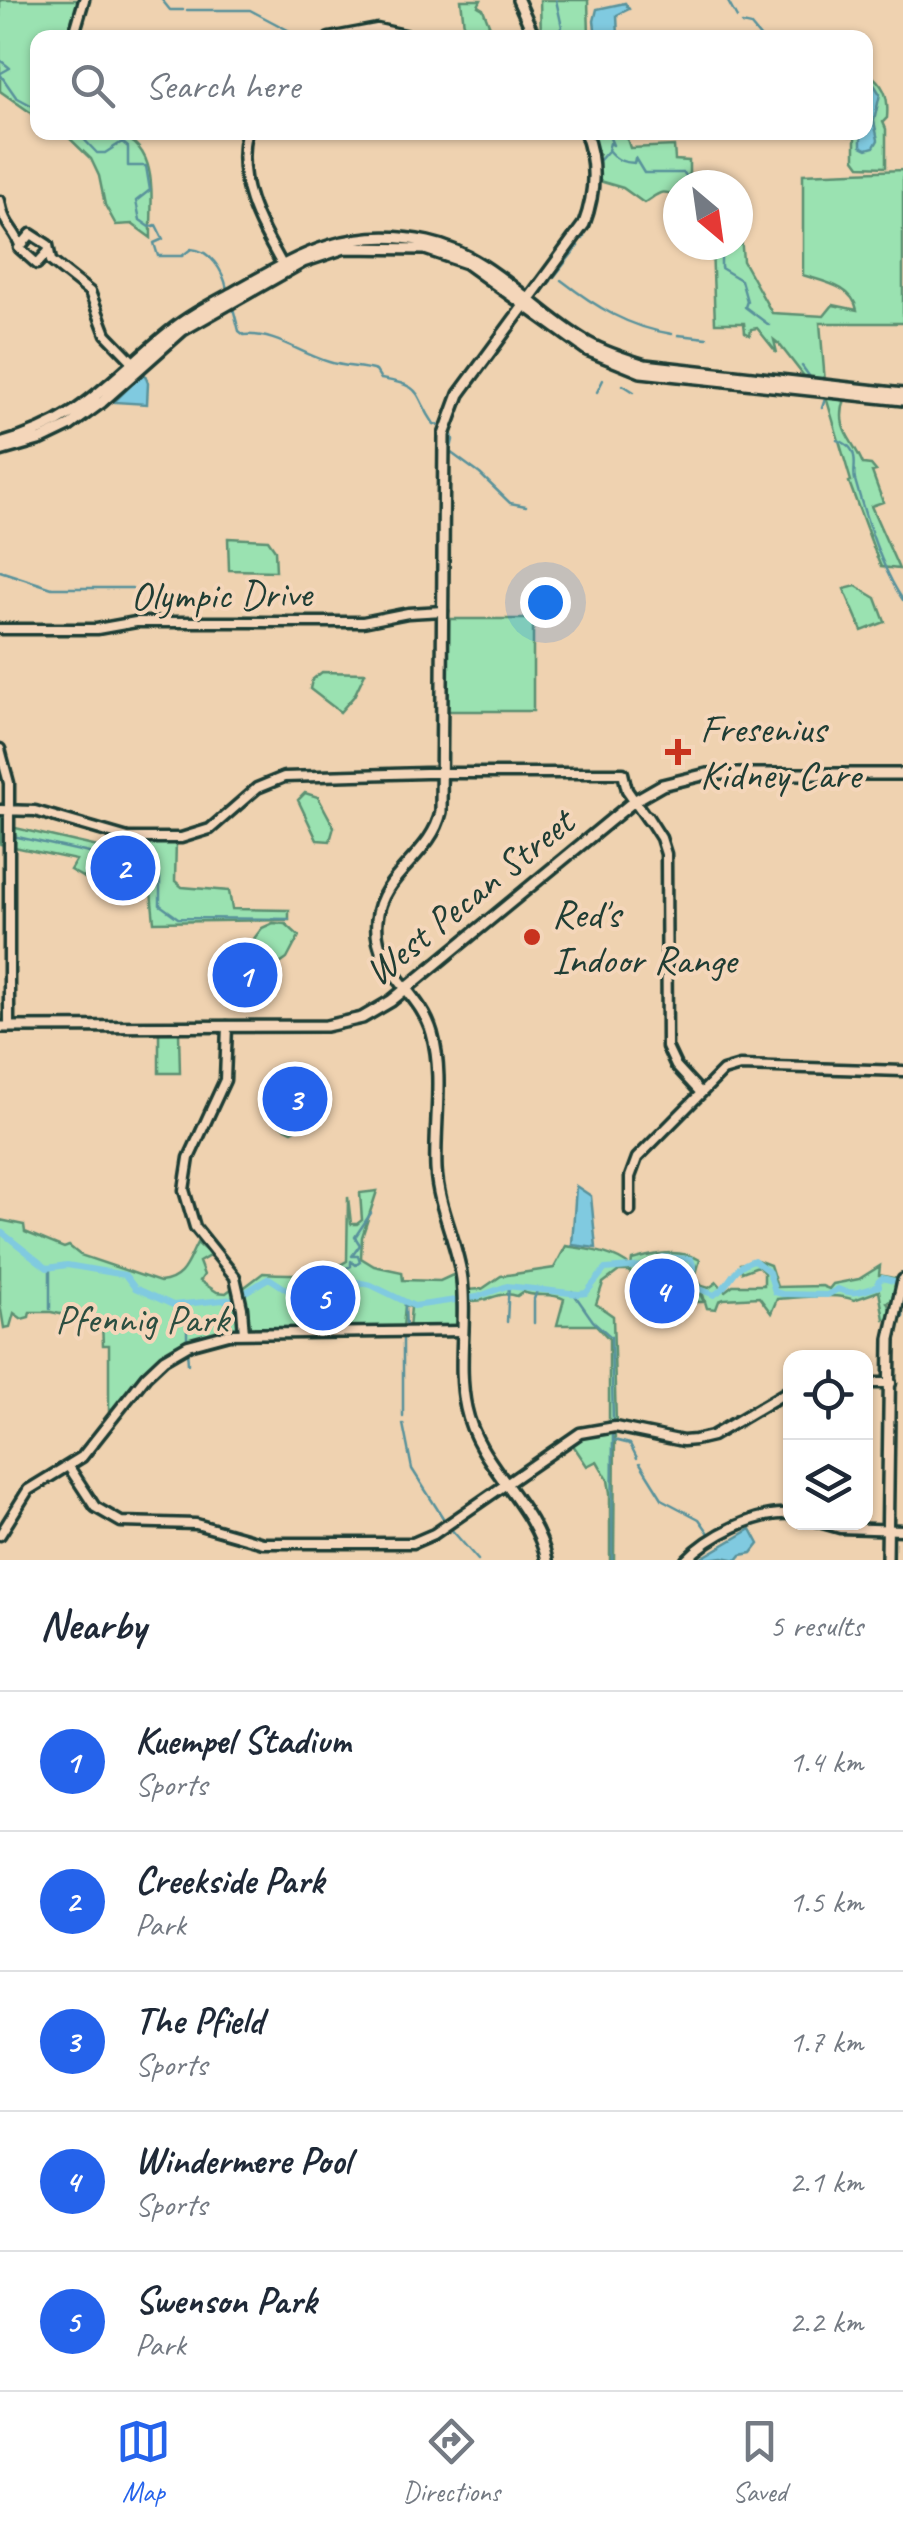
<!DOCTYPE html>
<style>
body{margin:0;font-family:Caveat,sans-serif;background:#f6f6f7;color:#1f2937}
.controls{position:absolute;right:30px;bottom:30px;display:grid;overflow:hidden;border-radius:20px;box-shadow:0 2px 8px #0004}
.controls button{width:90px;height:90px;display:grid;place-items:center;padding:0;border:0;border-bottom:2px solid #e0e1e3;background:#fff;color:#1f2937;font:50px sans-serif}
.compass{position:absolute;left:663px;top:170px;width:90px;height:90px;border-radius:50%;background:#fff;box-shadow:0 2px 8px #0004;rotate:151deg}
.you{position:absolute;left:545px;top:602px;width:35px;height:35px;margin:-25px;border:8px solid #fff;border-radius:50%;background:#1a73e8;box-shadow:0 0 0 15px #1a73e833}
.badge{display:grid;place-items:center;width:65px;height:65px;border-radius:50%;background:#2563eb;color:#fff;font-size:32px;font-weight:700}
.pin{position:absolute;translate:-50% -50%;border:5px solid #fff;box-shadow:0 2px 10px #0006}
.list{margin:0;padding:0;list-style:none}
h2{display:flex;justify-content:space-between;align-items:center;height:130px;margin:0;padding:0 40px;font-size:42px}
h2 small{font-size:32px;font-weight:400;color:#747a83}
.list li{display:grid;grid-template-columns:65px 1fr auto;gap:30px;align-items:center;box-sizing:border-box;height:140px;padding:0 40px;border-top:2px solid #e0e1e3}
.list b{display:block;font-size:38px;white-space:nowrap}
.list p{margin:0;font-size:32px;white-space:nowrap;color:#747a83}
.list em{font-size:32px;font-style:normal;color:#747a83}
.icon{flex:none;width:55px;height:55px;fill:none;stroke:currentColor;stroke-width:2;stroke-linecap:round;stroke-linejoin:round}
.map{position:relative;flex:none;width:903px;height:1560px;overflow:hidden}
.search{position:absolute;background:#fff;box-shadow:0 2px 8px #0004;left:30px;right:30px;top:30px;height:110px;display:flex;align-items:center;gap:25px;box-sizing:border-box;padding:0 35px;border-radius:20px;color:#747a83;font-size:38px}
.sheet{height:830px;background:#fff}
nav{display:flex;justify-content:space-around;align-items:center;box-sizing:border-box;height:140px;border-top:2px solid #e0e1e3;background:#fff;font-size:28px;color:#747a83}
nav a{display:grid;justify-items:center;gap:5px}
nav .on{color:#2563eb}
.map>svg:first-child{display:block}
.green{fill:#9ae2b1;stroke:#5c9072;stroke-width:2.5}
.water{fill:#80cae0;stroke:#59929b;stroke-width:2.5}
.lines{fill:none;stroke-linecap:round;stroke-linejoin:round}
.stream{stroke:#59929b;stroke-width:2.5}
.river{stroke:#80cae0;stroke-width:6}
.tertiary-casing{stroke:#1f3d34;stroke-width:15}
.secondary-casing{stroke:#1f3d34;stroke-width:16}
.tertiary{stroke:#f4d6ba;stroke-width:8}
.secondary{stroke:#f4d6ba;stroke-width:9}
.poi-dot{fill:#c8321e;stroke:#f4d6ba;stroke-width:4}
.labels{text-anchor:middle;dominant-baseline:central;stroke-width:8;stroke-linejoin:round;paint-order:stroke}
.street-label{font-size:40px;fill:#1f3d34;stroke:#f4d6ba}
.poi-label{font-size:40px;fill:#1f3d34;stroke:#f4d6ba;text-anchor:start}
.park-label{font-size:40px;fill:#2b4e40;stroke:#f4d6ba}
</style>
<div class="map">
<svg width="903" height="1560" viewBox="0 0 903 1560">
<rect width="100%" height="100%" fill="#efd2b0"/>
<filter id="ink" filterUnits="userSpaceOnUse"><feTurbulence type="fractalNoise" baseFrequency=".01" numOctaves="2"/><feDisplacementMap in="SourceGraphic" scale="20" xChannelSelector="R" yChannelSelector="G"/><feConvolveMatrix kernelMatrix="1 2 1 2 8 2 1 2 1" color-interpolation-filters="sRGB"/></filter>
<g filter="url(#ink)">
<path class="green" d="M0,0H80L72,18L69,37L38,38L37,117L0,91Z
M461,0H481L478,6L483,9L490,27L465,34Z
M540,0H588L589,37H541Z
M866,71C884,84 889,95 887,118L883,122L886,129V167L860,166L855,159V136H849V133L866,132Z
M64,133C79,133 97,130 112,133C162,143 150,198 151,238L132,224L116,225L105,205L99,176L91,159Z
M590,133H625L630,148L674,146L675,160L689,161V176L725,175L731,185H678V196C660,189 660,193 644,203L623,188L596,180V157L599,155Z
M903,170V323H820L825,382L807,380L779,344L774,340L777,353L757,328L751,329L750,335L745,332L744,323H715L712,247L738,245V197L743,261L772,313L824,316L833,305L857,310C853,286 823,282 803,275V174Z
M826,397L845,399C835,430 852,437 863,464L871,465L876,471L872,472L883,502L871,506L899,569L881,567L878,560L849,482L851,481Z
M228,538L268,540L275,550L276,571L229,570Z
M856,586L876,598L885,622L862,631L844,589Z
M445,619H533V711H446Z
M322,672L365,673L354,696L340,712L310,689L312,680Z
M305,793L318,797L334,827L330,841L317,840L298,800Z
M0,812L6,814L11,827L102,848L125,860L149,859V841H176L175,881L182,887L229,891L232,909L289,910V920L154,922L150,881L121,884L92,870L84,878L70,870L76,860L0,844Z
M273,923L286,924L299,936L287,959L277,966L253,940L262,928Z
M243,955L262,987L247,996L229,964Z
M159,1032H179L180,1073H159Z
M296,1066C318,1073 329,1094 322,1115L292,1131L280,1125L265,1097L274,1076Z
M377,1191L362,1237L361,1258L374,1266L402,1272L403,1280L440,1281L455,1274L458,1328L409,1329L411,1307L405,1305L403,1328L247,1331L242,1289L263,1273C290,1275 324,1276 347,1261L348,1197L351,1224H357L362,1220L360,1193Z
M0,1220L24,1225L25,1232L64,1248L69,1246L80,1255L160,1282C184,1280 187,1262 197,1243L211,1255L199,1262L204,1275L200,1281L217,1292L226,1293L235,1286L240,1330L214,1334L173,1350L109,1418V1345H103L102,1323L51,1312H30L29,1317L22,1319L14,1313L10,1327L4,1328L0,1304Z
M566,1246C589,1250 614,1252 631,1267L632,1260C653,1254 679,1248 700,1260L695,1277L702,1286L709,1288L717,1282L725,1291L733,1285H764V1273L758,1266L742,1272L740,1264L757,1260L770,1265L777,1287L822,1286L829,1289L833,1284L859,1279L880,1266L879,1275L898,1279L891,1301L887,1302L890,1309L887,1319H884L879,1291L854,1300C839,1292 798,1298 777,1299L771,1313L759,1297L724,1299L719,1301L716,1309L707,1308L703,1295L697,1288L704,1302H637L630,1271H619L603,1283L596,1304L613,1316L616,1424H609V1339L596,1325H557L564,1299C551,1292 536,1298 523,1292L517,1296C499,1289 486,1305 466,1300V1290L482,1289L501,1276L554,1268Z
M615,1429L614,1560H610V1493L608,1480L597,1461L587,1466L571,1442L576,1438Z"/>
<path class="water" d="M625,3L629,9L617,15L618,37H596L594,21L597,9Z
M873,83L880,94L874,121L878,140L874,147L867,149L861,146V133L866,132L871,107L866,86Z
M144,372L148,383L147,404L114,402Z
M576,1186L591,1196L596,1248L572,1245Z
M751,1529L759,1544L752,1553L741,1555L737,1560L723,1557L698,1560Z"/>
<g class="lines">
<path class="stream" d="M162,0L170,10H183
M727,0L737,18
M187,10H250L303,38
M742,24L751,26L761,38
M553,38L562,27L556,0
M0,60L10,68L1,73
M0,74L16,97L38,109
M77,132L97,153H105L122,142L128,147V166H146L150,190L136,201L140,220L150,227L156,225L163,239L154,243L158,256H182L191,249C210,250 223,270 227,289
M615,132L610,138L613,145L610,143L608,150C618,162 624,162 634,163L635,158L644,173H684L690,181L699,185
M598,193L599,161L607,152
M583,239L597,199
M725,245L721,249V268L741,280L747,301L745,307L769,325
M554,277L578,246
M561,280C596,307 628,327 672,334
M544,289L551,281
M536,300L543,291
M233,308L239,331L244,335C276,333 299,353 329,362C344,367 361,366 376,371L381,379C425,386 413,393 434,424L439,425
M678,335L707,338
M802,366L812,380
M623,385L634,392
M597,392L603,380
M822,408L825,399
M451,430L453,440L450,452L480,474L510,503L526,506
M837,440C846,443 852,447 854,456C856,464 853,472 855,480C865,516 882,570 903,600
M0,571L52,588H132
M13,836L89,853L128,873L155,872L160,878V905L178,918L289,919
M50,1269V1309
M335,1291L331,1281L338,1282L342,1278L340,1271L351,1266V1261L356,1265L360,1262L358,1256H352L360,1245L355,1237L371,1213
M572,1291L593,1321L611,1337L613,1422
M534,1299L538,1288
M226,1300L228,1323
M508,1300L509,1286
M534,1301V1323
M188,1303V1314
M405,1303L406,1328
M903,1311V1317
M507,1322L508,1302
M228,1325V1330
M229,1340V1339
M187,1341V1317
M187,1350L188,1364
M403,1417V1336
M403,1424L412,1469L445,1521
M614,1440L630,1444L637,1458
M640,1463L663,1500L699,1519L711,1536
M450,1528L478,1560
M612,1560L613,1432"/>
<path class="river" d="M0,1231L47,1268L67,1265L125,1275L135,1288L173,1305L234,1299L269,1278L310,1305L357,1282L371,1285L414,1306L477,1297L507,1286L579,1294L586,1293L605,1269L644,1266L663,1257L691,1259L694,1268L692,1280L700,1289L714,1295C734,1283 729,1268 754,1260L769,1272L775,1292L782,1294L827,1295L838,1289C855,1296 862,1291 879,1286L878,1282L882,1278L902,1283"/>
<defs>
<path id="tertiary" d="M73,38L84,0
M329,38L377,29L419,38
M246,132C235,184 260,225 284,268
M0,201C4,227 14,228 20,245
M48,252L37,264L19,248L31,234L48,245L51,261L90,292L106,334L137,366
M0,629H97L136,622H363L408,613L443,611
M0,749L9,783V1027
M0,810L35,811L128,838H181L210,829L257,788L284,777L426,773H623L627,790L648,820
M647,816L661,838L666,854L667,1047L676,1066L700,1092
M227,1026L225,1080L189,1158L184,1190L195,1227L235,1277L242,1308L244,1334
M630,1211V1177L637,1158L723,1071L740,1066L903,1071
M866,1383H891
M69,1467L95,1507L121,1522L196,1524L263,1543H413L434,1534L580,1433L615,1427L683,1441L695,1440L712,1436L790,1390
M819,1522L840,1528L903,1530
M0,1535L28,1490L82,1457L146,1376L164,1359L188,1345L229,1334L463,1331
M686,1560C710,1535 756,1512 790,1514"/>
<path id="secondary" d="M518,0L535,38
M0,444C83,421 106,383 169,332C188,316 212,304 234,292C300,255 349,225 428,242C493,256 533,312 588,343C606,353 625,359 645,365L903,394
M0,451L42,439L69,426L102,402L183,330L303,262L345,248L425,249L466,263L587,350L641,372L903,400
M0,1027L326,1026L362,1018L391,1001L634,801L662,785L707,774H903
M547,1560C534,1502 478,1466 466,1408C457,1366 467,1321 462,1279C457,1241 438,1208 436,1169C434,1125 444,1075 432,1033C420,990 372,969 377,920C381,874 431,856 441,812L444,435L459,394L584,224C595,194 597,163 585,132
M887,1560L890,1339L903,1280"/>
</defs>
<use href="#tertiary" class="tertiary-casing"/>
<use href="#secondary" class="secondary-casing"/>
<use href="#tertiary" class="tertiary"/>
<use href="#secondary" class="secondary"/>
</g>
</g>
<g class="poi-dot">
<path d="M673 737h10v10h10v10h-10v10h-10v-10h-10v-10h10z"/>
<circle cx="532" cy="937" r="10"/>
</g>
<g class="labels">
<g class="street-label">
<text transform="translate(221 595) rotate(-1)">Olympic Drive</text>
<text transform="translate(469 897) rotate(-39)">West Pecan Street</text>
</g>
<g class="poi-label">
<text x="700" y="729">Fresenius<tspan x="700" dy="46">Kidney Care</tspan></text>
<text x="552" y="914">Red's<tspan x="552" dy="46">Indoor Range</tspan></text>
</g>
<g class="park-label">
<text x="142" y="1319">Pfennig Park</text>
</g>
</g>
</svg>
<div class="controls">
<button><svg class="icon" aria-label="locate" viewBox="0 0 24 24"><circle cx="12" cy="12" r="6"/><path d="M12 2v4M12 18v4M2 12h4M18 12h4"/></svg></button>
<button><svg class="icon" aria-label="layers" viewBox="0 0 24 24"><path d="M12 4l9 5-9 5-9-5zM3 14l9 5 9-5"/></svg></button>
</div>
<svg class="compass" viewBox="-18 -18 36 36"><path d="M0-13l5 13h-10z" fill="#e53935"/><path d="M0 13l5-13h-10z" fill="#747a83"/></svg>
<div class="you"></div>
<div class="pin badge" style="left:245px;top:975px">1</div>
<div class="pin badge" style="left:123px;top:868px">2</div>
<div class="pin badge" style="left:295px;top:1099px">3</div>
<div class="pin badge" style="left:662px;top:1291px">4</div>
<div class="pin badge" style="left:323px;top:1298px">5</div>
<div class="search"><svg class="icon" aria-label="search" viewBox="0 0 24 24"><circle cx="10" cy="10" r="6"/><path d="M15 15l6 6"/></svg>Search here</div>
</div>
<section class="sheet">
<h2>Nearby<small>5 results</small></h2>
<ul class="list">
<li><span class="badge">1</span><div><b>Kuempel Stadium</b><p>Sports</p></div><em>1.4 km</em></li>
<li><span class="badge">2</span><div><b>Creekside Park</b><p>Park</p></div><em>1.5 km</em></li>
<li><span class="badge">3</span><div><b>The Pfield</b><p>Sports</p></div><em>1.7 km</em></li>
<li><span class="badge">4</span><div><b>Windermere Pool</b><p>Sports</p></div><em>2.1 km</em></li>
<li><span class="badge">5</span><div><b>Swenson Park</b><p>Park</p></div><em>2.2 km</em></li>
</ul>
</section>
<nav>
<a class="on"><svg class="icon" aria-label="map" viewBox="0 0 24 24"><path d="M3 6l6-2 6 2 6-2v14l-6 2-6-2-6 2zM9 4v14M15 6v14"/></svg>Map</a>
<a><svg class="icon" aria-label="directions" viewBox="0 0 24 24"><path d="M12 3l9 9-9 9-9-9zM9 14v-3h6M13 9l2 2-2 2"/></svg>Directions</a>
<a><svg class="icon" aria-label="saved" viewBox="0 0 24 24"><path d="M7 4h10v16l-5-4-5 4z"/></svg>Saved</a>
</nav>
